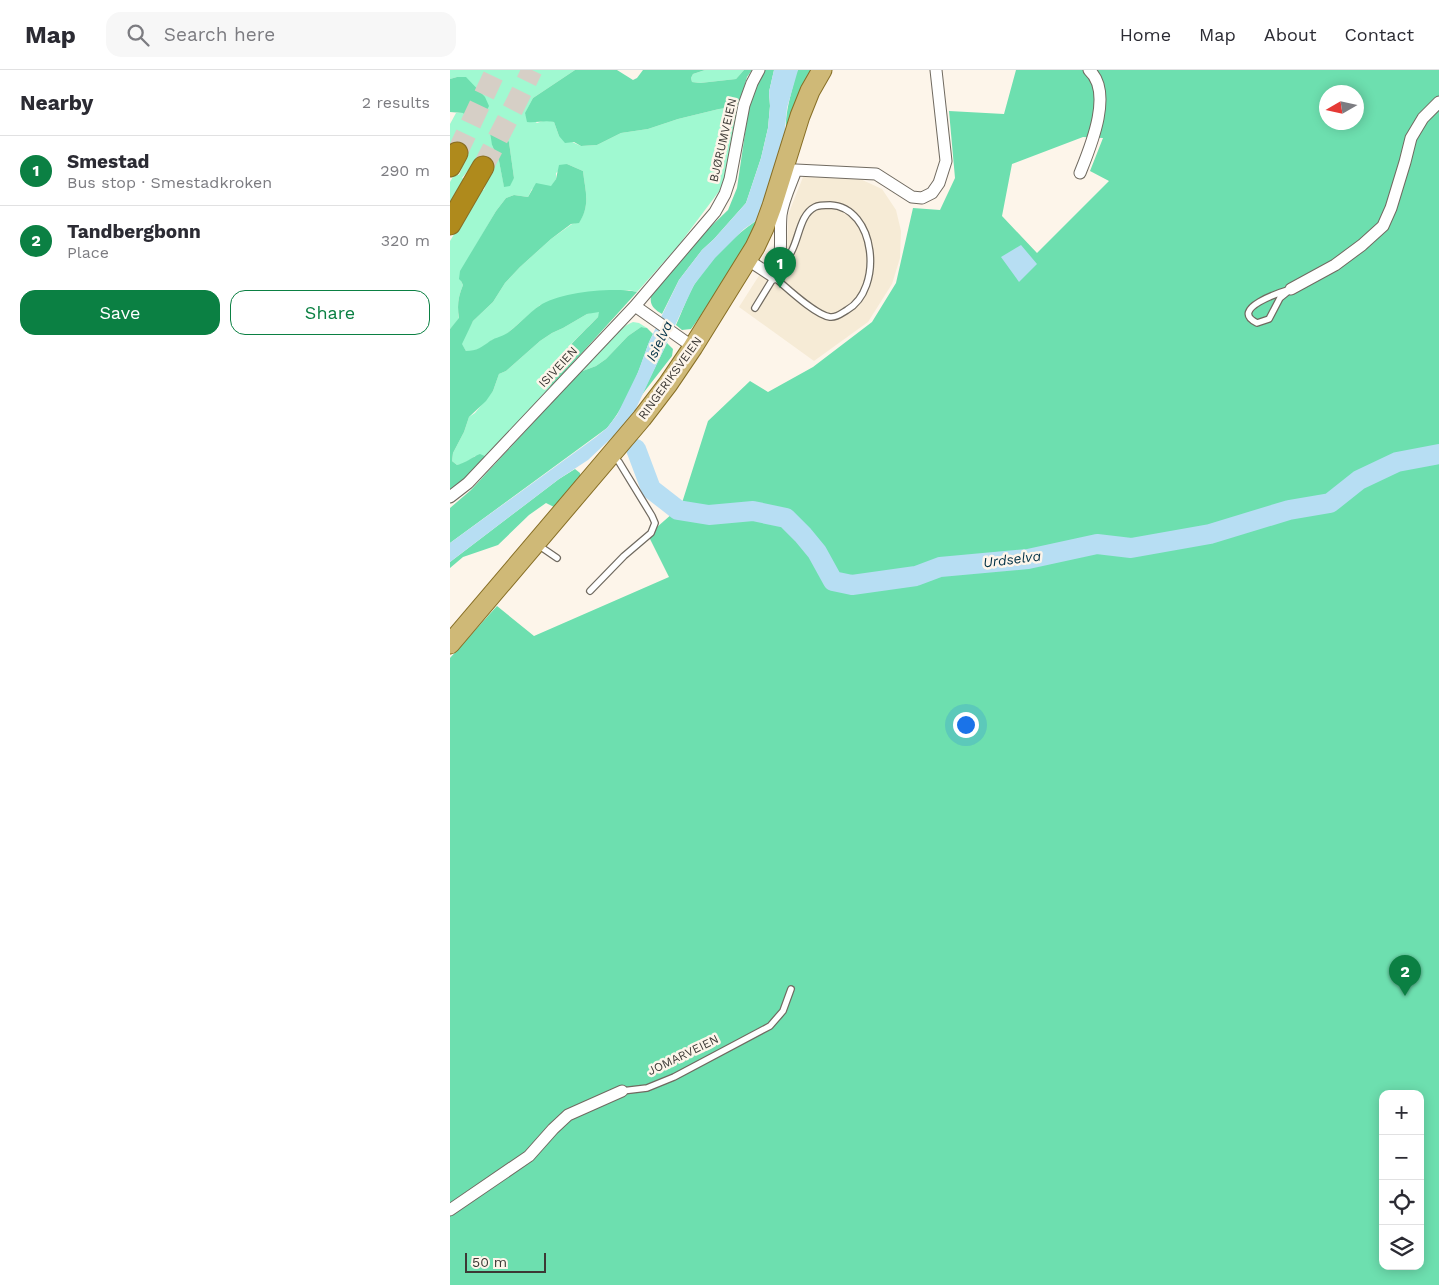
<!DOCTYPE html>
<meta charset="utf-8">
<style>
body{margin:0;font-family:"Work Sans",sans-serif;background:#f7f7f7;color:#2b2b33}
.controls{position:absolute;right:15px;bottom:15px;display:grid;overflow:hidden;border-radius:10px;box-shadow:0 2px 12px #0003}
.controls button{width:45px;height:45px;display:grid;place-items:center;padding:0;border:0;border-bottom:1px solid #e1e1e2;background:#fff;color:#2b2b33;font:25px sans-serif}
.compass{position:absolute;left:869px;top:15px;width:45px;height:45px;border-radius:50%;background:#fff;box-shadow:0 2px 12px #0003;rotate:261deg}
.scale{position:absolute;left:15px;bottom:12px;width:81px;box-sizing:border-box;padding-left:5px;border:2px solid #3c3935;border-top:0;font-size:14px;line-height:18px;white-space:nowrap;color:#3c3935;-webkit-text-stroke:4px #fdf5ea;paint-order:stroke}
.you{position:absolute;left:515px;top:654px;width:18px;height:18px;margin:-12px;border:4px solid #fff;border-radius:50%;background:#1a73e8;box-shadow:0 0 0 8px #1a73e833}
.badge{display:grid;place-items:center;width:32px;height:32px;border-radius:50%;background:#0b8043;color:#fff;font-size:16px;font-weight:700}
.pin{position:absolute;translate:-50% -41px;filter:drop-shadow(0 1px 2px #0008)}
.pin::after{content:'';position:absolute;top:26px;width:18px;height:15px;background:inherit;clip-path:polygon(0 0,100% 0,50% 100%)}
.list{margin:0;padding:0;list-style:none}
h2{display:flex;justify-content:space-between;align-items:center;height:65px;margin:0;padding:0 20px;font-size:21px}
h2 small{font-size:16px;font-weight:400;color:#7c7c81}
.list li{display:grid;grid-template-columns:32px 1fr auto;gap:15px;align-items:center;box-sizing:border-box;height:70px;padding:0 20px;border-top:1px solid #e1e1e2}
.list b{display:block;font-size:19px;white-space:nowrap}
.list p{margin:0;font-size:16px;white-space:nowrap;color:#7c7c81}
.list em{font-size:16px;font-style:normal;color:#7c7c81}
.actions{display:flex;gap:10px;padding:15px 20px}
.actions a{flex:1;padding:11px 0;border:1px solid #0b8043;border-radius:15px;text-align:center;font-size:18px;color:#0b8043}
.actions .main{background:#0b8043;color:#fff}
.icon{flex:none;width:28px;height:28px;fill:none;stroke:currentColor;stroke-width:2;stroke-linecap:round;stroke-linejoin:round}
.map{position:relative;flex:none;width:989px;height:1215px;overflow:hidden}
header{display:flex;align-items:center;gap:30px;box-sizing:border-box;height:70px;padding:0 25px;background:#fff;border-bottom:1px solid #e1e1e2}
header strong{font-size:24px}
nav{display:flex;gap:28px;margin-inline-start:auto;font-size:18px}
.search{width:350px;height:45px;background:#f7f7f7;display:flex;align-items:center;gap:12px;box-sizing:border-box;padding:0 18px;border-radius:15px;color:#7c7c81;font-size:19px}
main{display:flex}
aside{flex:1;background:#fff}
.map>svg:first-child{display:block}
.industrial{fill:#f6ebd6}
.green{fill:#a0f9d1;fill-rule:evenodd}
.forest{fill:#6ddfaf;fill-rule:evenodd}
.water{fill:#b7def3}
.lines{fill:none;stroke-linecap:round;stroke-linejoin:round}
.river{stroke:#b7def3;stroke-width:20}
.motorway-tunnel{stroke:#d6cfc6;stroke-width:21;stroke-dasharray:21 11;stroke-linecap:butt}
.service-casing{stroke:#706a60;stroke-width:8}
.minor-casing{stroke:#706a60;stroke-width:13}
.primary-casing{stroke:#876e25;stroke-width:21}
.motorway-casing{stroke:#876e25;stroke-width:23}
.service{stroke:#fff;stroke-width:5.5}
.minor{stroke:#fff;stroke-width:11}
.primary{stroke:#cfb977;stroke-width:19}
.motorway{stroke:#af8a1c;stroke-width:21}
.labels{text-anchor:middle;dominant-baseline:central;stroke-width:5;stroke-linejoin:round;paint-order:stroke}
.street-label{font-size:12px;fill:#3c3935;stroke:#fdf5ea}
.water-label{font-size:14px;font-style:italic;fill:#003146;stroke:#fdf5ea}
</style>
<header>
<strong>Map</strong>
<div class="search"><svg class="icon" aria-label="search" viewBox="0 0 24 24"><circle cx="10" cy="10" r="6"/><path d="M15 15l6 6"/></svg>Search here</div>
<nav><a>Home</a><a>Map</a><a>About</a><a>Contact</a></nav>
</header>
<main>
<aside>
<h2>Nearby<small>2 results</small></h2>
<ul class="list">
<li><span class="badge">1</span><div><b>Smestad</b><p>Bus stop · Smestadkroken</p></div><em>290 m</em></li>
<li><span class="badge">2</span><div><b>Tandbergbonn</b><p>Place</p></div><em>320 m</em></li>
</ul>
<div class="actions"><a class="main">Save</a><a>Share</a></div>
</aside>
<div class="map">
<svg width="989" height="1215" viewBox="0 0 989 1215">
<rect width="100%" height="100%" fill="#fdf5ea"/>
<path class="industrial" d="M353,107L408,108L432,119L446,140L451,161L450,188L442,214L418,252L364,291L289,237L310,204L323,199L337,184L338,145Z"/>
<path class="green" d="M0,0H125L83,28L75,44L87,53L96,50L104,52L109,66L131,76L147,75L171,63L198,59L228,49L269,39L284,37L290,32L275,106L270,120L228,176L187,222L179,220L90,235L53,267L42,270L33,277L24,281H16L11,273L23,251L43,232L55,213L70,197L101,169L122,154L129,152C141,135 135,120 133,101L117,94L106,103V109L101,117L95,116L82,119L78,127L64,125L56,128L46,141L22,182L11,211L13,215C8,227 7,236 9,249L0,259V171L31,119L34,120L38,106L25,95L20,98L12,108L16,110L0,138V112L5,103L9,105L12,98L13,90L0,80V54L6,43H13L7,7L0,9ZM54,63L59,72L64,108L54,116L49,91L42,75Z
M255,0H294L286,9L250,13L242,12L241,8L243,4Z
M144,242H150L148,247L119,276L110,288L101,304L102,316L68,352L37,387L25,386L16,393L7,395L2,391L3,383L14,362L19,347L25,343L43,321L49,304L56,301L90,271L102,263L113,258L137,244Z
M183,252L189,253L197,258L191,257L178,266L156,289L146,296L130,302C143,288 166,258 183,252Z"/>
<path class="forest" d="M125,0H167L183,10L187,8L193,0H255L243,4L241,8L242,12L250,13L286,9L294,0H302L297,7L290,32L284,37L269,39L228,49L198,59L171,63L147,75L131,76L124,72L115,73L109,66L104,52C94,50 87,53 77,52L75,43L83,28Z
M315,0H324L319,22L320,36L318,58L311,88L296,133L264,169L252,180L229,210L212,244C204,239 198,234 202,224L251,166L278,140L287,118L299,36L307,13Z
M348,0H363L337,69C333,46 341,26 346,3Z
M566,0H989V1215H0V588L47,536L84,566L219,507L198,465L231,436L258,351L300,311L318,322L363,297L422,252L446,213L463,138L490,140L505,108L499,41L554,44ZM876,22H906V52H876ZM633,67L653,68L640,101L659,111L587,183L552,146L562,94ZM933,1024H970V1196H933Z
M7,7H16L35,27L39,36L31,52L26,54L13,43L0,42V9Z
M49,56L59,72L64,108L60,116L54,117L49,91L42,75L40,62L43,57Z
M117,94L133,101C135,120 141,135 129,153L121,154L101,169L70,197L55,213L43,232L23,251L12,274L16,281C27,281 32,277 40,271C46,267 53,267 60,261C70,253 79,243 89,236C110,222 163,217 187,222L102,316L98,315C106,285 127,269 148,247L149,242L137,244L113,258L102,263L90,271L56,301L49,304L43,321L36,331L19,347L14,362L3,383L2,391L7,395C16,393 22,387 30,384L37,387L0,422V259L9,248C7,236 8,227 13,215L11,211L9,209L10,201L46,141L56,128L64,125L78,127L86,113L101,116L106,109L109,95Z
M307,150L302,166L249,248L241,259L232,260L226,255C232,242 237,227 244,215C259,190 283,167 307,150Z
M191,257L197,258L203,264C197,275 194,288 189,300C181,321 171,341 157,358L0,473V438L21,420L130,302L146,296L156,289L178,266Z
M217,273L223,279L222,286L191,326Z
M125,399L130,403L131,409L104,437L96,433L79,445L48,475L13,487L0,498V492L109,409Z"/>
<path class="water" d="M324,0H348L337,38L335,58L337,69L307,150L294,159L265,188L244,215L182,347L171,359L138,390L109,409L0,492V473L146,367L157,358L167,345L188,302L199,272L229,210L252,180L264,169L296,133L311,88L318,58L320,36L319,22Z
M571,175L587,194L569,212L551,187Z"/>
<g class="lines">
<path class="river" d="M186,379L201,419L228,440L259,445L303,441L336,448L353,465L367,482L383,511L402,515L466,506L490,497L578,489L647,474L681,478L760,464L839,440L880,433L909,410L947,392L989,384"/>
<path class="motorway-tunnel" d="M7,83L46,0
M33,97L66,33L82,0"/>
<defs>
<path id="service" d="M841,219L830,228L819,249L807,253C778,239 831,222 841,219Z
M305,238L324,207C336,217 365,245 380,247C386,248 392,243 397,240C434,219 426,137 380,135C375,135 369,135 365,137C345,147 351,182 330,194
M88,475L107,488
M140,521L174,486L201,463L205,453L202,446L169,392L163,386
M172,1021L197,1018L224,1007L320,956L333,941L341,919"/>
<path id="minor" d="M630,103C640,78 664,22 639,0
M298,190L324,207C334,184 329,169 331,145C333,130 341,114 346,100L426,104L462,127L472,128L482,123L489,113L496,91L486,0
M841,219L885,195L912,175L933,156L941,138L955,92L961,68L973,48L989,32
M185,236L243,277
M0,427L18,413L185,236L265,142L275,124L280,109L294,35L302,13L309,0
M0,1140L79,1086L103,1059L118,1045L172,1021"/>
<path id="primary" d="M0,574L192,348L218,314L243,277L305,177L314,158L322,136L350,46L360,21L372,0"/>
<path id="motorway" d="M0,96L7,83
M0,154L33,97"/>
</defs>
<use href="#service" class="service-casing"/>
<use href="#minor" class="minor-casing"/>
<use href="#primary" class="primary-casing"/>
<use href="#motorway" class="motorway-casing"/>
<use href="#service" class="service"/>
<use href="#minor" class="minor"/>
<use href="#primary" class="primary"/>
<use href="#motorway" class="motorway"/>
</g>
<g class="labels">
<g class="street-label">
<text transform="translate(273 70) rotate(-77)">BJØRUMVEIEN</text>
<text transform="translate(108 297) rotate(-47)">ISIVEIEN</text>
<text transform="translate(220 308) rotate(-54)">RINGERIKSVEIEN</text>
<text transform="translate(233 985) rotate(-26)">JOMARVEIEN</text>
</g>
<g class="water-label">
<text transform="translate(209 271) rotate(-64)">Isielva</text>
<text transform="translate(562 489) rotate(-7)">Urdselva</text>
</g>
</g>
</svg>
<div class="controls">
<button>+</button>
<button>−</button>
<button><svg class="icon" aria-label="locate" viewBox="0 0 24 24"><circle cx="12" cy="12" r="6"/><path d="M12 2v4M12 18v4M2 12h4M18 12h4"/></svg></button>
<button><svg class="icon" aria-label="layers" viewBox="0 0 24 24"><path d="M12 4l9 5-9 5-9-5zM3 14l9 5 9-5"/></svg></button>
</div>
<svg class="compass" viewBox="-18 -18 36 36"><path d="M0-13l5 13h-10z" fill="#e53935"/><path d="M0 13l5-13h-10z" fill="#7c7c81"/></svg>
<div class="scale">50 m</div>
<div class="you"></div>
<div class="pin badge" style="left:330px;top:218px">1</div>
<div class="pin badge" style="left:955px;top:926px">2</div>
</div>
</main>
